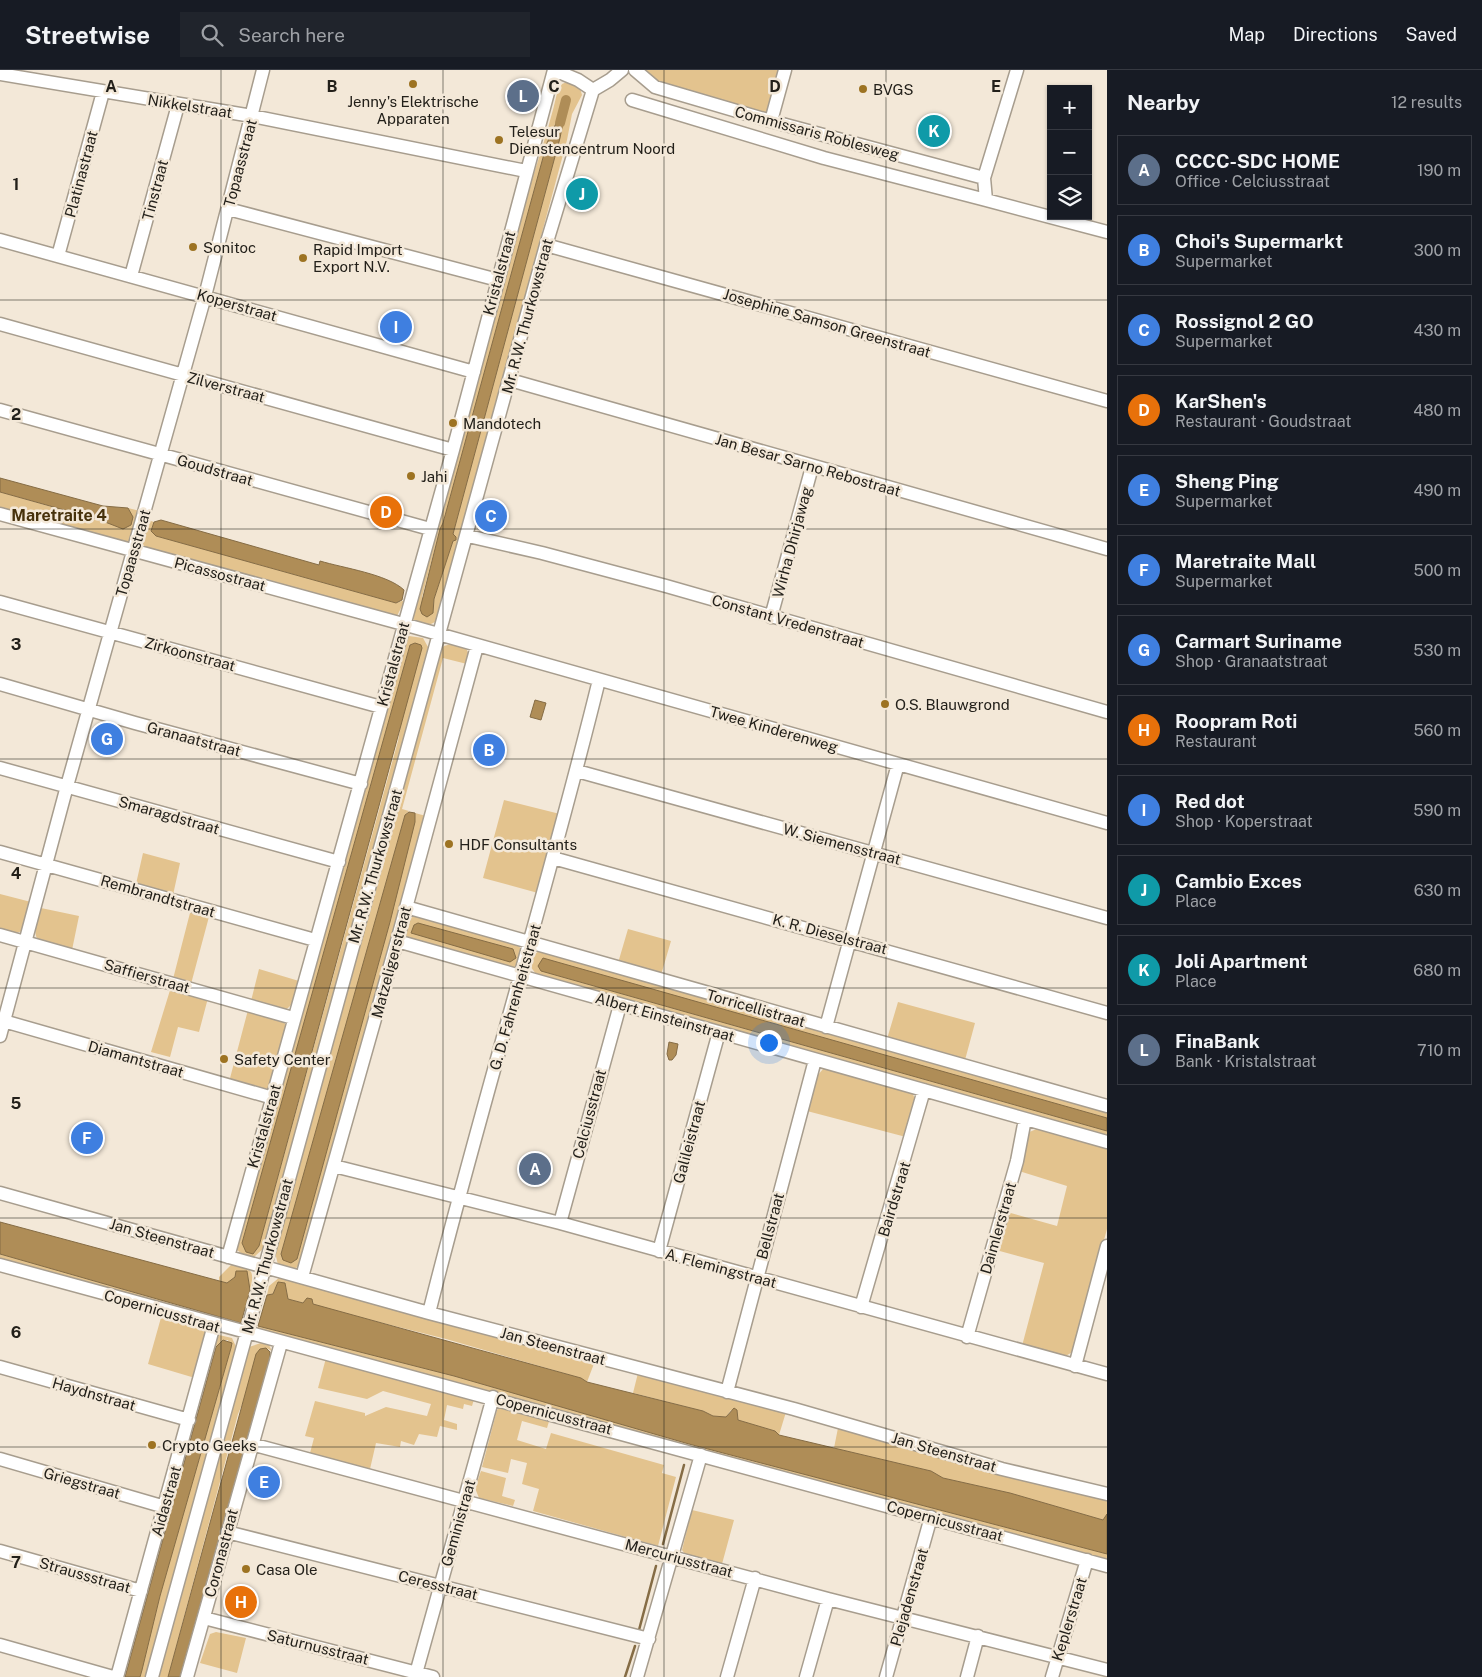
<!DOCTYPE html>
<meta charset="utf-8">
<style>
body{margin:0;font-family:"Public Sans",sans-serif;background:#20242c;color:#f1f3f6}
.controls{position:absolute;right:15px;top:15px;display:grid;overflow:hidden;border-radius:0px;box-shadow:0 1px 4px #0004}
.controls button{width:45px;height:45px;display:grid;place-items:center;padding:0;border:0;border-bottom:1px solid #363941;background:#171b24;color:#f1f3f6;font:25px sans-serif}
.you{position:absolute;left:768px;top:972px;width:18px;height:18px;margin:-12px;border:4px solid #fff;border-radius:50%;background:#1a73e8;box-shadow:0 0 0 8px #1a73e833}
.badge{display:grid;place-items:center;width:32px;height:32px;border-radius:50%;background:#9d7322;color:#fff;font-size:16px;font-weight:700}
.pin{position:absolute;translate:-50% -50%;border:2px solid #fff;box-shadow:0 1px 5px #0006}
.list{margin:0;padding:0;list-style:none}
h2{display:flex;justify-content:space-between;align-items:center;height:65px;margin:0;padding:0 20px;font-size:21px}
h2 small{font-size:16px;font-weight:400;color:#9ea1a6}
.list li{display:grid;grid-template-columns:32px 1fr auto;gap:15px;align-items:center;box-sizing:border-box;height:70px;margin:0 10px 10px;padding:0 10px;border:1px solid #363941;border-radius:0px}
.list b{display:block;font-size:19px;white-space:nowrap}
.list p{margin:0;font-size:16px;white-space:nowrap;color:#9ea1a6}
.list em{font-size:16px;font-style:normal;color:#9ea1a6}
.icon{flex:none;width:28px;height:28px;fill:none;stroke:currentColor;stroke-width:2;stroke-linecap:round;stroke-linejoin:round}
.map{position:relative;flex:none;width:1107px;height:1607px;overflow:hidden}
header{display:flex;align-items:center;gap:30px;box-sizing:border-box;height:70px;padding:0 25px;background:#171b24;border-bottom:1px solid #363941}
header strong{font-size:24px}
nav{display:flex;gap:28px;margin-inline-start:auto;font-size:18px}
.search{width:350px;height:45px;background:#20242c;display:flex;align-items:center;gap:12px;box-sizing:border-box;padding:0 18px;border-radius:0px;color:#9ea1a6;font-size:19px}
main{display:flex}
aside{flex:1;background:#171b24}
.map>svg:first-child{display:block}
.green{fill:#e3c38e;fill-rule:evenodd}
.water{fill:#af8d57;stroke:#856c45}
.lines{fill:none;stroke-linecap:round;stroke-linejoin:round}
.stream{stroke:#856c45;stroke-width:2.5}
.canal{stroke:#af8d57;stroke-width:10}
.minor-casing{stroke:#a79d8e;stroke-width:15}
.minor{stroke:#fff;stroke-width:12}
.grid{fill:none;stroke:#23201a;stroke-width:1;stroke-opacity:0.55}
.poi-dot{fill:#9d7322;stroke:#f3e8d8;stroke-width:2}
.labels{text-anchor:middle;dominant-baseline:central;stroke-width:5;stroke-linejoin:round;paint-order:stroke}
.poi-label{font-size:15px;fill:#23201a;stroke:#f3e8d8;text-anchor:start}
.street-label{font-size:15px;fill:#23201a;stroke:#f3e8d8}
.neighbourhood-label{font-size:16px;font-weight:bold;fill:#46310b;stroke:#f3e8d8}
.grid-label{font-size:16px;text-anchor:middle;font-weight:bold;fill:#23201a;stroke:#f3e8d8;stroke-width:5;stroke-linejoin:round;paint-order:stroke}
</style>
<header>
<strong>Streetwise</strong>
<div class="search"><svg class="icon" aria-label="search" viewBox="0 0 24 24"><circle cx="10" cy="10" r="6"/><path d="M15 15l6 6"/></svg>Search here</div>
<nav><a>Map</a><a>Directions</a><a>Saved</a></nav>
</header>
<main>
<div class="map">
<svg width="1107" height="1607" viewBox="0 0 1107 1607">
<rect width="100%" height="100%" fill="#f3e8d8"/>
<path class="green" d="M644,0H781L767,46L663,15Z
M569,11L580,18L582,25L572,44L567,70L437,551L427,556L415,553L411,543C446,418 478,292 514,167C528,118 547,69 558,19L562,14ZM561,40L565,42L560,68L453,464L456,470L453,471L434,529L433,543L422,527L440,459L443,453L547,73Z
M0,422L111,454L131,443L128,438L140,441L131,471L126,473L0,438Z
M148,450L154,452L151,461L156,466L396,533L405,530L397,546H392L147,479L142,474Z
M409,566L423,568L428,577L404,673L264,1178L254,1187L245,1186L237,1180V1174L405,570ZM415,573L398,671L259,1176L242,1173L410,575Z
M451,574L466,578L469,585L467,594L443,588L402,739L409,741L405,745L281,1184L297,1189L390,852L415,743L426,746L302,1193C294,1202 289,1199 278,1195L275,1182L440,581L444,576Z
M504,730L560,744L538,823L483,808Z
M143,783L180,793L173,825L136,814Z
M0,824L31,832C25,857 30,868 0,860Z
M41,838L79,846L72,880L39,871C31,862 38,849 41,838Z
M191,839L210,843L191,914L173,909Z
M414,846L516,873C525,880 522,892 514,898L408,869L404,864L408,850Z
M628,859L671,871L661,905L618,893Z
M539,881L1107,1041V1048L855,978L541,901L1107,1061V1066L536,904L530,896L535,884Z
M259,899L299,911C296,921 295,937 284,940L251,931Z
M171,917L208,928L199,962L178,957L170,987L151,982Z
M898,932L975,953L965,990L887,969Z
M248,940L283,950L287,958L271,1016L266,1019L229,1012Z
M824,998L911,1020L915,1029L906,1067L807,1041L817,1006Z
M1039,1058L1107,1076V1159L1074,1281L1064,1287L1022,1276L1044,1193L996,1180L1007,1142L1057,1156L1067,1116L1019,1101L1027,1063Z
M0,1184L241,1253L240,1257L0,1190Z
M233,1193C252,1199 255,1200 250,1220L248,1214L235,1207L228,1213L219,1211V1207Z
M280,1207L595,1291L587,1312L581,1308L446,1269L288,1229L285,1213L278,1212L273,1224L267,1225L269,1216Z
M162,1244L202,1256L207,1264L195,1308L148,1294Z
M258,1256L454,1306L689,1374L1107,1484V1491L256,1261Z
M219,1265L232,1268L237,1279L148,1607H140L160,1526L231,1278L228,1270H223L216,1277H214Z
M261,1273L269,1275L272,1281L266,1278L238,1344L168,1607H157L249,1277Z
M326,1288L475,1326L472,1336L464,1334L463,1339L447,1335L444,1350L457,1354V1360L440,1356L437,1367L419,1364L414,1375L401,1371L400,1377L376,1373L370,1399L310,1383L314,1368L305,1366L315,1331L365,1343V1346L386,1337L427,1346L431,1334L383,1321L367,1329L318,1318Z
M638,1303L786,1342L779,1365L775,1361L738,1350L737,1340H731L726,1347L713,1346L703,1341L633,1323Z
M503,1336L550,1348L547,1358L522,1351L517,1370L546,1379L551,1363L664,1395L662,1403L676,1407L658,1476L533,1441L539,1419L522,1414L527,1393L511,1389L508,1403L482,1397L497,1340Z
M838,1358L1107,1429V1444L1103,1450L1010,1423L943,1408L931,1401L834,1378Z
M481,1401L506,1408L502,1426L515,1430L513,1436L479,1428L475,1418Z
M692,1440L734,1450L722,1494L685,1484L682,1480Z
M216,1562L246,1568L237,1603L200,1593L210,1564Z"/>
<path class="water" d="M562,40L565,42L560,68L453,464L456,467V470L453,471L434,529L433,543L427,547L422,544L420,539L440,459L443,453L547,73Z
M0,408L103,436L128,438L133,447L131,455L123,459L100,450L0,422Z
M161,450L319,495L320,491C343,498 387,504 404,520L402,530L396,533L156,466L151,461L154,452Z
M415,573L421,575L422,578L259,1176L253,1184L246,1182L242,1173L410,575Z
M535,630L546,633L541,650L530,647Z
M409,742L415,743V752L390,852L297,1189L291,1193L283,1190L281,1184L405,745Z
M418,853L513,879L516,888L510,892L411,863L414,855Z
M543,888L1107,1048V1061L541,901L538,896Z
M669,972L678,974L676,985L672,990H669L667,984Z
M0,1152L227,1213L235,1207L236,1201H247L250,1220L241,1253L0,1184Z
M278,1212L285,1213L288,1229L303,1233L307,1228L312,1229L313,1234L581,1308L587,1312L703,1341L713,1346L726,1347L734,1338L737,1340L738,1350L775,1361L779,1365L931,1401L943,1408L1010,1423L1103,1450L1107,1444V1484L689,1374L454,1306L258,1256L267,1225L273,1224Z
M223,1270L232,1273L231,1278L160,1526L142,1600L140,1607H125L216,1277Z
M266,1278L270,1282V1288L180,1607H168L256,1284L260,1279Z"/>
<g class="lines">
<path class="stream" d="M663,1474L684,1395
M639,1560L656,1496
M625,1607L635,1576"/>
<path class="canal" d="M560,53L566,30"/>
<defs>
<path id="minor" d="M554,0L578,10L593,20
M635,0L655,17L771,51L984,108L986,130L1107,162
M0,4L252,46L526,101
M632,30L824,88L986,130
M771,51L785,0
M984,108L1017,0
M228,139L498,210
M0,170L474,302
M546,175L1107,331
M58,186L103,22
M131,206L178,35
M0,254L453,380
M510,310L1107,479
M0,340L430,459
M0,444L403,554L1107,753
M468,466L542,483L666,516L1107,642
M0,532L381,637
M771,547L812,397
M0,614L135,653L361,714
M0,698L339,792
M577,701L1107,848
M0,782L315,870
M553,788L1107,943
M406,837L1107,1036
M0,865L293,948
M397,871L1107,1072
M0,950L273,1028
M826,957L898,694
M0,966L67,716L205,226L263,0
M334,1096L560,1153L1107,1304
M0,1123L429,1243L794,1339L1002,1399L1107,1424
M560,1153L620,935
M659,1181L719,962
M228,1187L453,380L554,0
M0,1195L1107,1496
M302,1207L397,871L477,576
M861,1237L924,1020
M429,1243C482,1031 547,822 599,610
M967,1267L1017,1091L1025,1049
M1075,1296L1107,1176
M0,1297L189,1350
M727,1322L815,990
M251,1374L828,1529L1107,1600
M0,1389L165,1437
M227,1462L649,1569
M0,1481L141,1521
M204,1548L433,1607
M0,1575L113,1607
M117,1607L214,1255
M152,1607L546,175L593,20L610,10L622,0
M187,1607L281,1273
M415,1607L493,1327
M637,1607L701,1385
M727,1607L755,1508
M806,1607L828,1529
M886,1607L931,1447
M967,1607L978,1566
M1052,1607L1087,1490"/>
</defs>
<use href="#minor" class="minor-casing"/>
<use href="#minor" class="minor"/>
</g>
<path class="grid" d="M221,0V1607M443,0V1607M664,0V1607M886,0V1607M0,230H1107M0,459H1107M0,689H1107M0,918H1107M0,1148H1107M0,1377H1107"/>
<g class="poi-dot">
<circle cx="413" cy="14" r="5"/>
<circle cx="863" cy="19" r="5"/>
<circle cx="499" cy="70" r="5"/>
<circle cx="193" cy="177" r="5"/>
<circle cx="303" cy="188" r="5"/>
<circle cx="453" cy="353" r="5"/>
<circle cx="411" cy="406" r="5"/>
<circle cx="885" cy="634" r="5"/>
<circle cx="449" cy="774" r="5"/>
<circle cx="224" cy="989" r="5"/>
<circle cx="152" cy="1375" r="5"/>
<circle cx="246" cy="1499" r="5"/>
</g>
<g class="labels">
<g class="poi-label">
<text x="873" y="19">BVGS</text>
<text x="413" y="31" text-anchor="middle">Jenny's Elektrische<tspan x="413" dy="17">Apparaten</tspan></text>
<text x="509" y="61">Telesur<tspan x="509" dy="17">Dienstencentrum Noord</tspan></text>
<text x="203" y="177">Sonitoc</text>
<text x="313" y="179">Rapid Import<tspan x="313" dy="17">Export N.V.</tspan></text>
<text x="463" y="353">Mandotech</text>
<text x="421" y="406">Jahi</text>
<text x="895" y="634">O.S. Blauwgrond</text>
<text x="459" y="774">HDF Consultants</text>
<text x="234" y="989">Safety Center</text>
<text x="162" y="1375">Crypto Geeks</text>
<text x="256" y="1499">Casa Ole</text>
</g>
<g class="street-label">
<text transform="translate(190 36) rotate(9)">Nikkelstraat</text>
<text transform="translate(817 63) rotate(15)">Commissaris Roblesweg</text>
<text transform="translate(240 93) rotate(-75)">Topaasstraat</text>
<text transform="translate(81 104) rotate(-75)">Platinastraat</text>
<text transform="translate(155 120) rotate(-75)">Tinstraat</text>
<text transform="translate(499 203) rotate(-75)">Kristalstraat</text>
<text transform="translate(237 235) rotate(16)">Koperstraat</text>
<text transform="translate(527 246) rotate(-75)">Mr. R.W. Thurkowstraat</text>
<text transform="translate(827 253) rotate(16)">Josephine Samson Greenstraat</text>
<text transform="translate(226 317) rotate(15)">Zilverstraat</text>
<text transform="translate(808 395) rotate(16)">Jan Besar Sarno Rebostraat</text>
<text transform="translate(215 400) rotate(16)">Goudstraat</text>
<text transform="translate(792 472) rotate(-75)">Wirha Dhirjawag</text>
<text transform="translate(133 483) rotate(-74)">Topaasstraat</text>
<text transform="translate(220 504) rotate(15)">Picassostraat</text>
<text transform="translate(788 551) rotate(16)">Constant Vredenstraat</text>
<text transform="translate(190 584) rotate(15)">Zirkoonstraat</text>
<text transform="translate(393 594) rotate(-75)">Kristalstraat</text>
<text transform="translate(774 659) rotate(16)">Twee Kinderenweg</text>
<text transform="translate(194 669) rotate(15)">Granaatstraat</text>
<text transform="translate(169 745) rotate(16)">Smaragdstraat</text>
<text transform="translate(842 774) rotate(15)">W. Siemensstraat</text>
<text transform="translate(375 796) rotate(-74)">Mr. R.W. Thurkowstraat</text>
<text transform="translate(158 826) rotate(16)">Rembrandtstraat</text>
<text transform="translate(830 864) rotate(15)">K. R. Dieselstraat</text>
<text transform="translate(391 892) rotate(-75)">Matzeligerstraat</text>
<text transform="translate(147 906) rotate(16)">Saffierstraat</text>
<text transform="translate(515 927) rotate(-74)">G. D. Fahrenheitstraat</text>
<text transform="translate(756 938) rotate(16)">Torricellistraat</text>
<text transform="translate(665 947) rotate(16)">Albert Einsteinstraat</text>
<text transform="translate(136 989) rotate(16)">Diamantstraat</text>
<text transform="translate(589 1044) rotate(-75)">Celciusstraat</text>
<text transform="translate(264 1056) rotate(-74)">Kristalstraat</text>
<text transform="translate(689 1072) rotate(-75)">Galileistraat</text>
<text transform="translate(894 1129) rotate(-73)">Bairdstraat</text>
<text transform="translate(770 1156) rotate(-75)">Bellstraat</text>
<text transform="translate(998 1158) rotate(-74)">Daimlerstraat</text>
<text transform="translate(162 1168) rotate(16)">Jan Steenstraat</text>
<text transform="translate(267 1186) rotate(-75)">Mr. R.W. Thurkowstraat</text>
<text transform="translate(721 1198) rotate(15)">A. Flemingstraat</text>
<text transform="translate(162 1241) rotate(16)">Copernicusstraat</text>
<text transform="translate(553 1276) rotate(15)">Jan Steenstraat</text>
<text transform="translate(94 1324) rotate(16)">Haydnstraat</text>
<text transform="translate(554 1344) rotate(15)">Copernicusstraat</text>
<text transform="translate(944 1382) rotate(16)">Jan Steenstraat</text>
<text transform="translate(82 1413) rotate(16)">Griegstraat</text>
<text transform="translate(166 1431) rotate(-74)">Aidastraat</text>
<text transform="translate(945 1451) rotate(15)">Copernicusstraat</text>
<text transform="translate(458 1453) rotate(-74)">Geministraat</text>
<text transform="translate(221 1483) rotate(-75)">Coronastraat</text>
<text transform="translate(679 1488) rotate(15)">Mercuriusstraat</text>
<text transform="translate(85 1505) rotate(16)">Straussstraat</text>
<text transform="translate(438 1515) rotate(14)">Ceresstraat</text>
<text transform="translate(909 1527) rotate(-74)">Plejadenstraat</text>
<text transform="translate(1069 1549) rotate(-73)">Keplerstraat</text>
<text transform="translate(318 1577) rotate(14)">Saturnusstraat</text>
</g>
<g class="neighbourhood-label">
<text x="59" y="445">Maretraite 4</text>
</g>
</g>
<g class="grid-label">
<text x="111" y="22">A</text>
<text x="332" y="22">B</text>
<text x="554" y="22">C</text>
<text x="775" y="22">D</text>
<text x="996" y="22">E</text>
<text x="16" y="120">1</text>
<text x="16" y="350">2</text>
<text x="16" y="580">3</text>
<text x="16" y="809">4</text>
<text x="16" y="1039">5</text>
<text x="16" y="1268">6</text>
<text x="16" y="1498">7</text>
</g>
</svg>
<div class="controls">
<button>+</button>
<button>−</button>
<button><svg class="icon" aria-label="layers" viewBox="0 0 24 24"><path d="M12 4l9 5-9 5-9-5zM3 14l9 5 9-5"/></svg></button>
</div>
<div class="you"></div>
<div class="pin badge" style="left:535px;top:1099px;background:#5c6f8a">A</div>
<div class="pin badge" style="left:489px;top:680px;background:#3f7fe0">B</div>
<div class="pin badge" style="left:491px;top:446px;background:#3f7fe0">C</div>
<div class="pin badge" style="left:386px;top:442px;background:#e8710a">D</div>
<div class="pin badge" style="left:264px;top:1412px;background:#3f7fe0">E</div>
<div class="pin badge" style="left:87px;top:1068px;background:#3f7fe0">F</div>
<div class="pin badge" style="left:107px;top:669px;background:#3f7fe0">G</div>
<div class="pin badge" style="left:241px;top:1532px;background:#e8710a">H</div>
<div class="pin badge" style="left:396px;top:257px;background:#3f7fe0">I</div>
<div class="pin badge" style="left:582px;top:124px;background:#0f9aa8">J</div>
<div class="pin badge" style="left:934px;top:61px;background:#0f9aa8">K</div>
<div class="pin badge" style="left:523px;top:26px;background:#5c6f8a">L</div>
</div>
<aside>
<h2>Nearby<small>12 results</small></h2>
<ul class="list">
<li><span class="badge" style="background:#5c6f8a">A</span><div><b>CCCC-SDC HOME</b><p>Office · Celciusstraat</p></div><em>190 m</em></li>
<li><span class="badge" style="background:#3f7fe0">B</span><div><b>Choi's Supermarkt</b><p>Supermarket</p></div><em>300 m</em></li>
<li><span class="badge" style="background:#3f7fe0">C</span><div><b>Rossignol 2 GO</b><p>Supermarket</p></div><em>430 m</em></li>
<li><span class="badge" style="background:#e8710a">D</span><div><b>KarShen's</b><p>Restaurant · Goudstraat</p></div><em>480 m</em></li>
<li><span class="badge" style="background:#3f7fe0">E</span><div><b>Sheng Ping</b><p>Supermarket</p></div><em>490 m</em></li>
<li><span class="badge" style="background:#3f7fe0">F</span><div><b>Maretraite Mall</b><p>Supermarket</p></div><em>500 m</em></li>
<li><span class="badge" style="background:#3f7fe0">G</span><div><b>Carmart Suriname</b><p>Shop · Granaatstraat</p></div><em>530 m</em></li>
<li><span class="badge" style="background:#e8710a">H</span><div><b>Roopram Roti</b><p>Restaurant</p></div><em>560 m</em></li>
<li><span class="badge" style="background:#3f7fe0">I</span><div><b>Red dot</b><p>Shop · Koperstraat</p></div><em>590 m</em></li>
<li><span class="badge" style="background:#0f9aa8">J</span><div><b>Cambio Exces</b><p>Place</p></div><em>630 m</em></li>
<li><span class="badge" style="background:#0f9aa8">K</span><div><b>Joli Apartment</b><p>Place</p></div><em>680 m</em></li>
<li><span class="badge" style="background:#5c6f8a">L</span><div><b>FinaBank</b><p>Bank · Kristalstraat</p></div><em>710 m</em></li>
</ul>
</aside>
</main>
